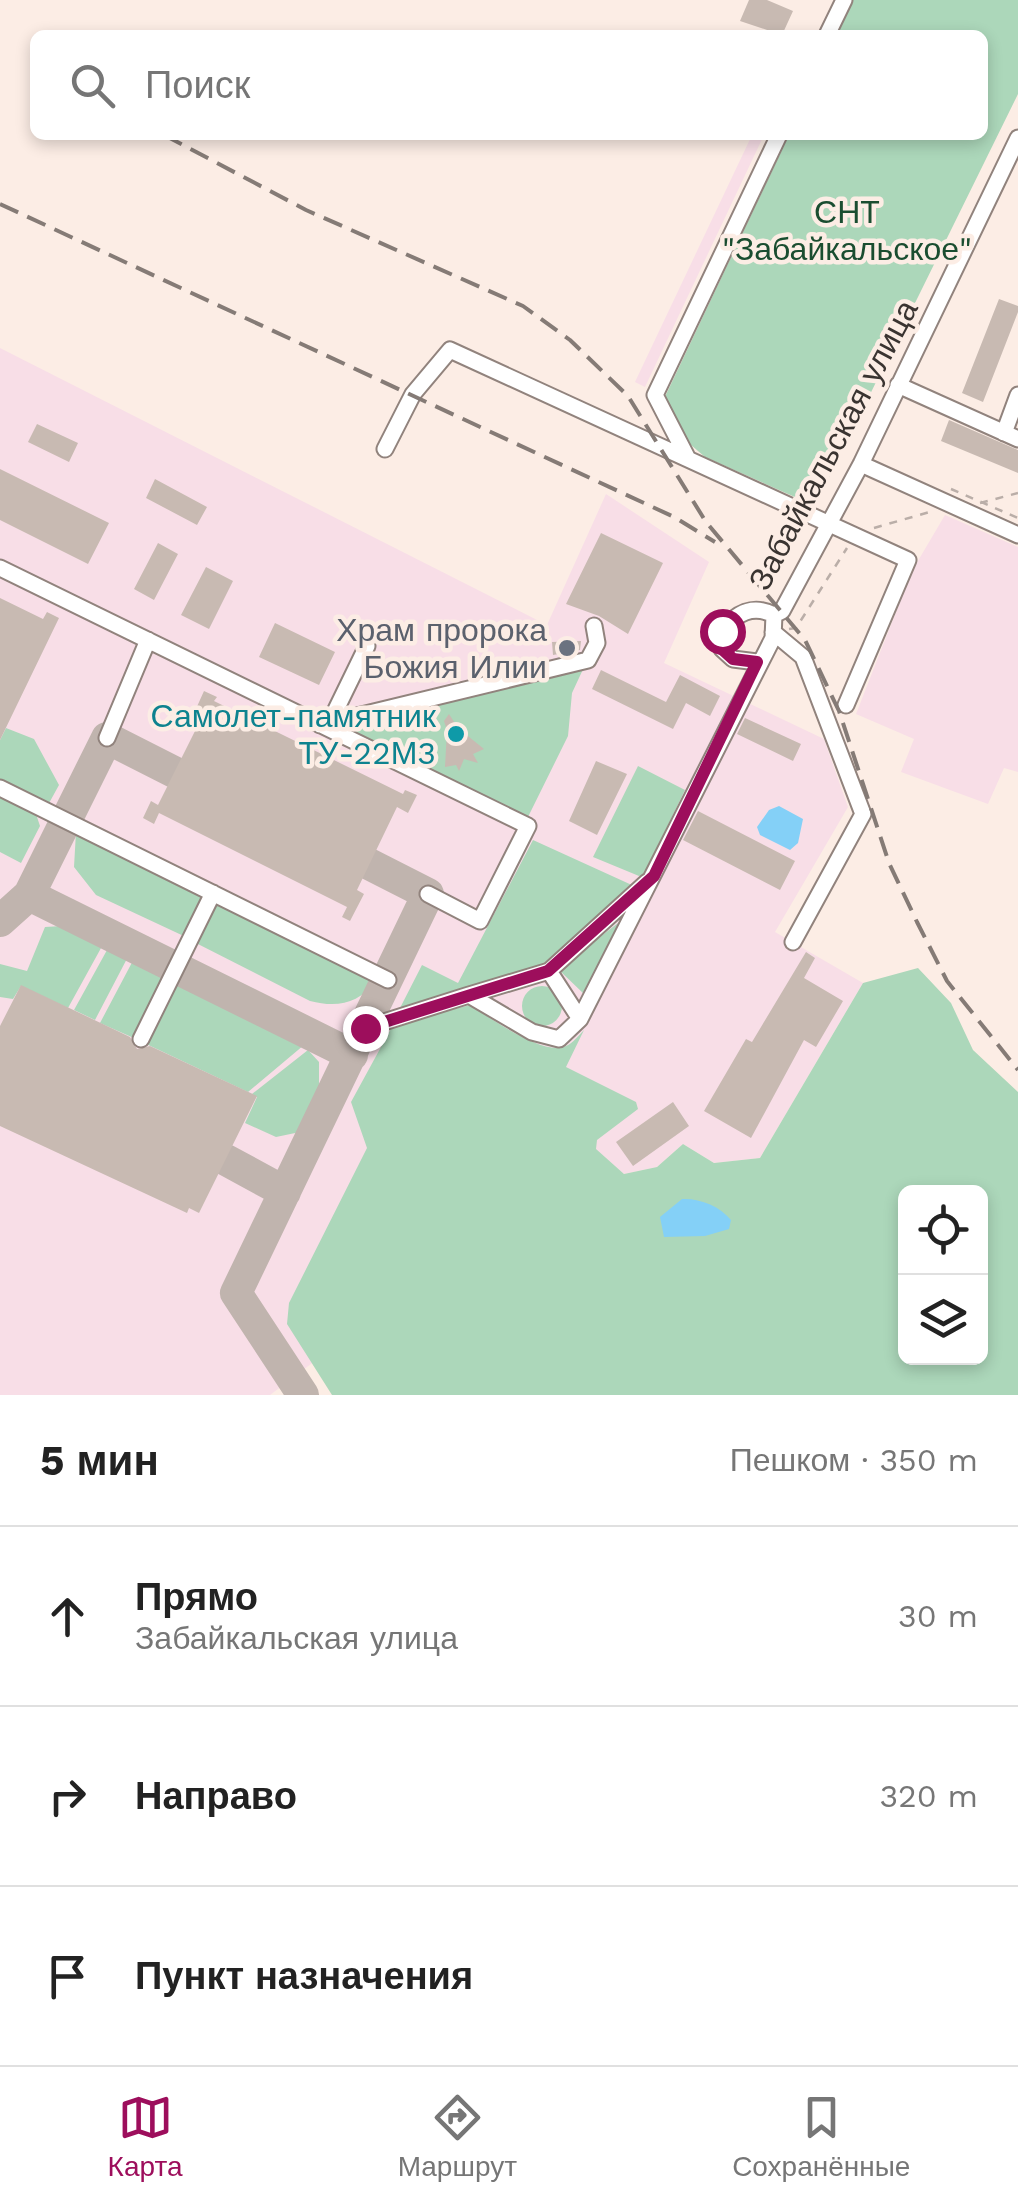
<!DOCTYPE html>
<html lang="ru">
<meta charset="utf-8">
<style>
body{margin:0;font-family:"Work Sans",sans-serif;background:#f6f6f6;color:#222}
.controls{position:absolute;right:30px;bottom:30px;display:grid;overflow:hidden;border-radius:15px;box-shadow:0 5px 15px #0003}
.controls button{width:90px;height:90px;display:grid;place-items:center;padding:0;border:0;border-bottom:2px solid #e0e0e0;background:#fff;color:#222;font:50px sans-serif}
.stop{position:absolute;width:30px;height:30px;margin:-22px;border:8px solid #9d0e5c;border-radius:50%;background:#fff}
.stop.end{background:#9d0e5c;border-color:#fff;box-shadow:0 2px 10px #0008}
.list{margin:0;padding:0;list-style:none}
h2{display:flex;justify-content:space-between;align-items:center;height:130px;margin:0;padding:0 40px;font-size:42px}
h2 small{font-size:32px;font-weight:400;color:#767676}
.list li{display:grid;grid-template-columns:65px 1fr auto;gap:30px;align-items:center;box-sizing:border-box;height:180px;padding:0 40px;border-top:2px solid #e0e0e0}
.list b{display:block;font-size:38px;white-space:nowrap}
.list p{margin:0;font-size:32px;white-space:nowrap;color:#767676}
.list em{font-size:32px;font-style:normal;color:#767676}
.icon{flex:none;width:55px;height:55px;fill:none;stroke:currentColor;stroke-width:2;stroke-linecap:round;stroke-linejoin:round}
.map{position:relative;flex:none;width:1018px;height:1395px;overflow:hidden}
.search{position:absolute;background:#fff;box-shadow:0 5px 15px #0003;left:30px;right:30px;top:30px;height:110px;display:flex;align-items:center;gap:25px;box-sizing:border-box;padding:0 35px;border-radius:15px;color:#767676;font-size:38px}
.sheet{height:670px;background:#fff}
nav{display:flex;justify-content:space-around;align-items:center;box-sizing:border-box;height:140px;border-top:2px solid #e0e0e0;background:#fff;font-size:28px;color:#767676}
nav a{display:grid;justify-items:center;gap:5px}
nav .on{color:#9d0e5c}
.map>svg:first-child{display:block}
.industrial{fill:#f8dee7}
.green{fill:#acd7ba;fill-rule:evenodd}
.water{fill:#84d0f7}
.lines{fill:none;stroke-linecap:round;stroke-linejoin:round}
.taxiway{stroke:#c0b4ae;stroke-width:32}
.building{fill:#c8bab2}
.minor-casing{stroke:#91837d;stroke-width:19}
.path{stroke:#baaea8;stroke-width:2.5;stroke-dasharray:8 8;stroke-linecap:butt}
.minor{stroke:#fff;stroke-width:15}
.rail{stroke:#857b76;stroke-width:4;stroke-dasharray:20 10;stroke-linecap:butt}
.route{stroke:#9d0e5c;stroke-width:12}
.worship-dot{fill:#6b7280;stroke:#fcede5;stroke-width:4}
.culture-dot{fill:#0f9aa8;stroke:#fcede5;stroke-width:4}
.labels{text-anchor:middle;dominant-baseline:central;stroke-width:9;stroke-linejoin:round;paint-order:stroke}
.park-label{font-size:32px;fill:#1a4d30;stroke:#fcede5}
.street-label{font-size:32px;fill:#3a3431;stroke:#fcede5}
.worship-label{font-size:32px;fill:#5b616d;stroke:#fcede5;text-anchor:end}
.culture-label{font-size:32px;fill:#0d838f;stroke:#fcede5;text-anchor:end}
</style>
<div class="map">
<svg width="1018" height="1395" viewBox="0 0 1018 1395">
<rect width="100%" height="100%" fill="#fcede5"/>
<path class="industrial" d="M752,135H764L645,387L635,382Z
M0,348L547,625L606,494L709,562L664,663L824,739L848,807L775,932L863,983L760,1158L714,1163L683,1144L657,1167L624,1174L595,1149L270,1395H0Z
M945,515L1018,547V772L1004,768L988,804L901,772L914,739L856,714L912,571Z"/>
<path class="green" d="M852,0H1018V94L815,506L705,457L684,439L662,403L789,135H983V35H836Z
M585,665L572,693L568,736L527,819L338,723Z
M6,728L34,739L59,785L48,805L0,782V740Z
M638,766L685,790L644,875L639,876L593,857Z
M0,796L36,814L40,826L21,863L0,852Z
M76,832L210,895L188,938L96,895L74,867Z
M533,840L634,886L542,965L400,1008L422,965L458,983Z
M215,897L375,981C359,1004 337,1008 310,1001L192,941Z
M622,920L584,994L558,969Z
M79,925L106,939L68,1008L21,986L13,999L0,997V964L27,971L45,927Z
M112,941L131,951L95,1020L74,1010Z
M137,953L165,968V978L136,1039L100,1023Z
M918,968L951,1003L973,1050L1018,1092V1395H332L287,1324L289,1303L367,1148L351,1102L393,1025L470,1005C489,1017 544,1057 566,1046C573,1043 579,1035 584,1030L566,1067L636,1102L638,1109L597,1140L596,1149L624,1174L657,1167L683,1144L714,1163L760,1158L863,983ZM906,1192H980V1358H906Z
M181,976L297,1036L304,1045L248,1092L142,1042Z
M522 1006a20 20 0 1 1 40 0a20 20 0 1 1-40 0Z
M308,1050L319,1062V1095L300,1132L276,1137L245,1123L257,1097L252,1094Z"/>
<path class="water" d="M779,806L803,819L798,843L790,850L760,835L757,827L769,810Z
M682,1199C699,1198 720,1206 731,1220L729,1229L705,1236L664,1237L660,1217Z"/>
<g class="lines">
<path class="taxiway" d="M174,772L107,738L29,895L352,1055
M0,921L29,895
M226,1160L285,1192
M303,1395L236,1293L428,894L369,864"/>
</g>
<path class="building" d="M749,0H767L793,11L782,35L740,21Z
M999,299L1018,306V312L983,402L962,393Z
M949,420L1018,450V473L941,441Z
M37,424L78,443L69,462L28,442Z
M0,469L109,523L88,564L0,520Z
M155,479L207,507L197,525L146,498Z
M601,533L663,563L628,634L599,616L566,604Z
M158,543L178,554L154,600L134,589Z
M206,567L233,581L209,629L181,615Z
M0,598L43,619L47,612L59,618L0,740Z
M275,623L335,652L319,685L259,657Z
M581,641L580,650L553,655L552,642Z
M601,670L666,702L680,675L720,696L710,716L686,703L673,729L592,689Z
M204,691L217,697L214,701L403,794L405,790L417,795L408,813L397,807L357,890L364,894L350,921L342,917L347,907L159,813L154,824L143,818L151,801L158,805L203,715L195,711Z
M449,714L458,728L484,749L473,754L478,763L464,759L459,771L456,765L445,767L447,730L444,721Z
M745,718L801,744L793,761L737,734Z
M596,761L627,774L597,835L569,821Z
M698,811L795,861L780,890L683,840Z
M806,952L815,958L804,978L843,1001L816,1047L804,1040L751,1138L704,1111L746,1039L752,1042Z
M21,985L130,1037L137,1049L150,1046L257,1096L199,1213L189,1208L187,1213L0,1126V1026Z
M673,1102L689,1126L633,1166L616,1142Z"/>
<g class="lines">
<defs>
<path id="minor" d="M827,35L844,0
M898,385L1018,439
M1004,433L1018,395
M385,449L413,394L450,350L908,560L846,705
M687,457L655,395L779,135
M861,464L1018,535
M0,568L528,826L480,921L428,894
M773,632L803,657L863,814L793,942
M757,662L733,659L722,649V631C736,613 753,604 774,615
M330,722L367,646
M320,725L588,660L597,643L594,626
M107,738L148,640
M0,788L388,980
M549,971L580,1019
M469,995L549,971L647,882
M365,1028L469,995L532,1032L559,1039L580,1019L773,638L774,615L782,611L861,464L1018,138
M141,1039L213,893"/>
</defs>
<use href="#minor" class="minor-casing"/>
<path class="path" d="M951,489L1018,518
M980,503L1018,493
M874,528L933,511
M789,629L796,628L847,548"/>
<use href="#minor" class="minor"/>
<path class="rail" d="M164,135L306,210L523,306L570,340L628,396L706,522L805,640L839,711L889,863L917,922L947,981L1018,1070
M0,204L674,517L715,542"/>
</g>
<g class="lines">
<path class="route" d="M365,1028L548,971L654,876L757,662L733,659L722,649V631"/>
</g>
<circle class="worship-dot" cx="567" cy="648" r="10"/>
<circle class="culture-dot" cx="456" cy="734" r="10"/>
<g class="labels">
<g class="park-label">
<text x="847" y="212">СНТ<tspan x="847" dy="37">"Забайкальское"</tspan></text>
</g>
<g class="street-label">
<text transform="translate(833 445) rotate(-62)">Забайкальская улица</text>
</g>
<g class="worship-label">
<text x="547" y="630">Храм пророка<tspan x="547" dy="37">Божия Илии</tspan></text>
</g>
<g class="culture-label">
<text x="436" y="716">Самолет-памятник<tspan x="436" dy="37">ТУ-22М3</tspan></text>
</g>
</g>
</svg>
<div class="controls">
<button><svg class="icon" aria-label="locate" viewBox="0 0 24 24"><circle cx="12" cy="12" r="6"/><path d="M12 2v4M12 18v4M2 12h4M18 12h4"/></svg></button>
<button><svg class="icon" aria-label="layers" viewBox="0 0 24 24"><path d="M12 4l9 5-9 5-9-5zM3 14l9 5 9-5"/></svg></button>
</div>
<div class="stop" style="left:722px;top:631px"></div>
<div class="stop end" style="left:365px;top:1028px"></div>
<div class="search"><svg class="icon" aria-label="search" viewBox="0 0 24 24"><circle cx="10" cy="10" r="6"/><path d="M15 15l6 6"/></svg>Поиск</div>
</div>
<section class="sheet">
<h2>5 мин<small>Пешком · 350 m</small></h2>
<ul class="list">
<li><svg class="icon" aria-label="ahead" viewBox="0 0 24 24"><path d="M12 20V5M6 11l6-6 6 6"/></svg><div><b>Прямо</b><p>Забайкальская улица</p></div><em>30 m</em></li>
<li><svg class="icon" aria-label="right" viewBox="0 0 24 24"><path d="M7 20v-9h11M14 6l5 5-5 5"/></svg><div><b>Направо</b></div><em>320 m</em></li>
<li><svg class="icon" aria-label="arrive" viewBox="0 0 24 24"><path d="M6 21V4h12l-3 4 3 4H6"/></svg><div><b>Пункт назначения</b></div></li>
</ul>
</section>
<nav>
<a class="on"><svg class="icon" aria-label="map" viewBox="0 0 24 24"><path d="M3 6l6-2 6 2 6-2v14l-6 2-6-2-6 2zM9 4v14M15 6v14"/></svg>Карта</a>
<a><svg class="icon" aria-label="directions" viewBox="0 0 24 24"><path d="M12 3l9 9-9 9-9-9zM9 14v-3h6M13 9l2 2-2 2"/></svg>Маршрут</a>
<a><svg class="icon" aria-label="saved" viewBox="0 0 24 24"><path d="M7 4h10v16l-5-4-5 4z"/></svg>Сохранённые</a>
</nav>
